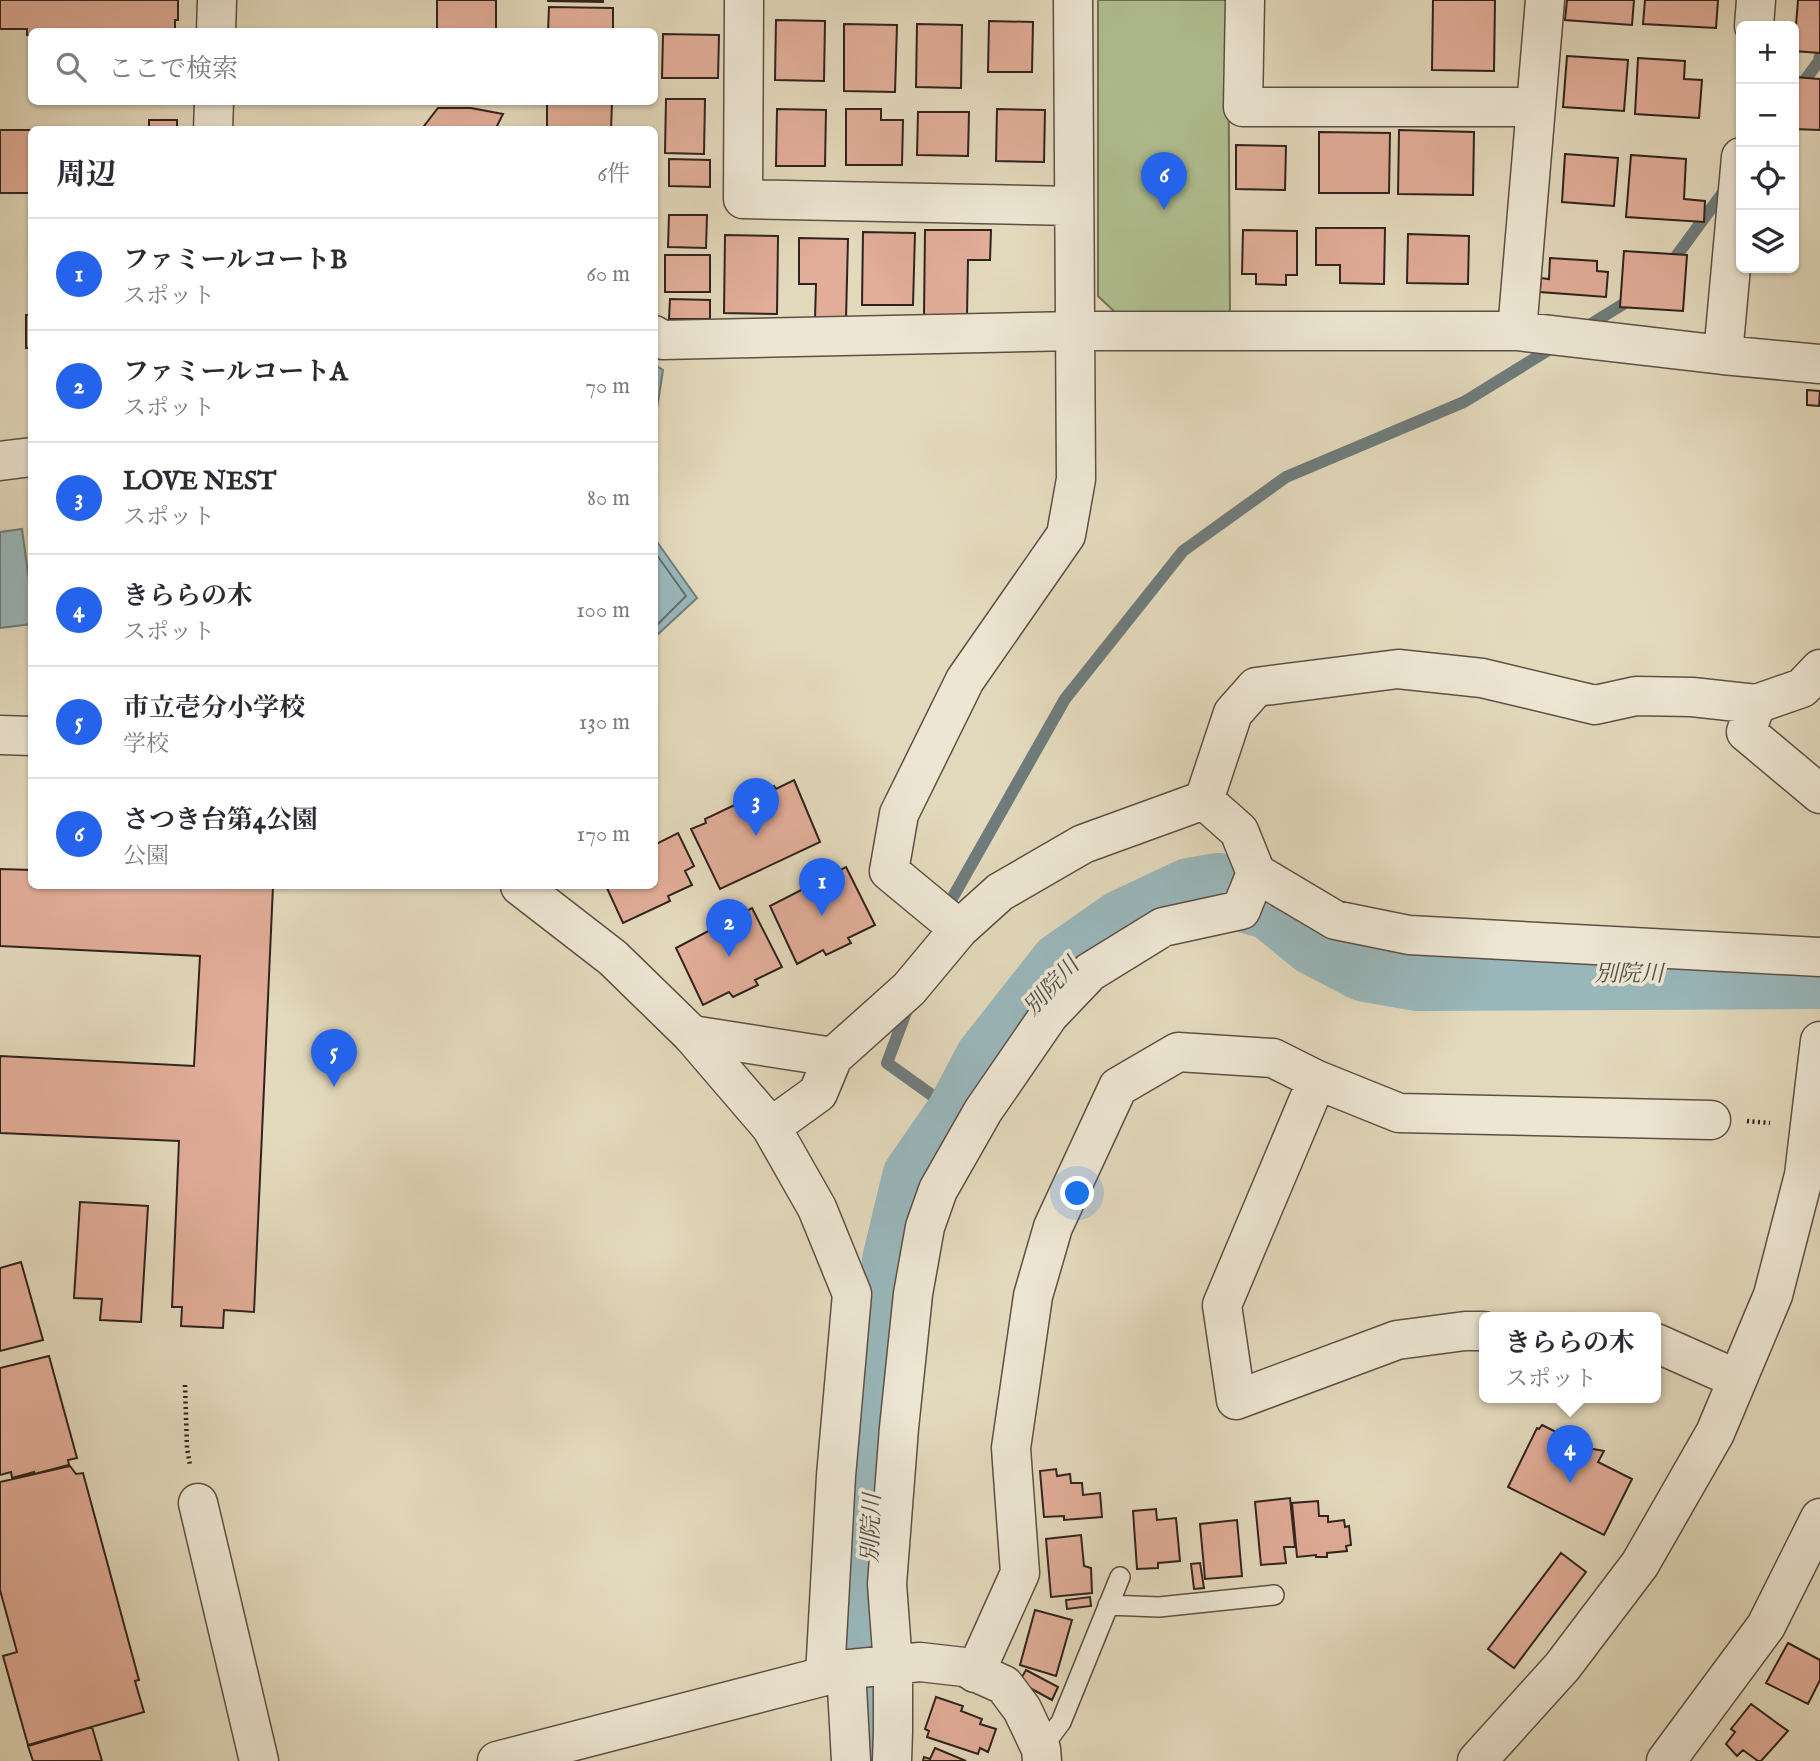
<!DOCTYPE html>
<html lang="ja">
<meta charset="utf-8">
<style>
body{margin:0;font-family:"IM FELL English","Noto Serif JP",serif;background:#f2f2f3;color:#2b2b33}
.controls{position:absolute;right:21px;top:21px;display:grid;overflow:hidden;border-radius:10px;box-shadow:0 2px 5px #0004}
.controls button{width:63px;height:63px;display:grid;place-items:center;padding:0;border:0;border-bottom:2px solid #e1e1e2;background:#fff;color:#2b2b33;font:35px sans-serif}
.you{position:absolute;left:1078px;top:1194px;width:24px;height:24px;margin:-18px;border:5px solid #fff;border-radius:50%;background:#1a73e8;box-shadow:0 0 0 10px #1a73e833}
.badge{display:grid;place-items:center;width:46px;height:46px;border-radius:50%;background:#2563eb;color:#fff;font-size:23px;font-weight:700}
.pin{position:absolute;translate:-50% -58px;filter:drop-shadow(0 2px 4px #0008)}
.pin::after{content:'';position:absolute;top:37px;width:24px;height:21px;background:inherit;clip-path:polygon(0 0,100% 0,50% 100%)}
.popup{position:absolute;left:1479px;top:1312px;width:182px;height:91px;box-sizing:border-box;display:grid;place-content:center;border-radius:10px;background:#fff;filter:drop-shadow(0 2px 5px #0005);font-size:23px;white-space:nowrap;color:#7c7c81}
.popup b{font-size:26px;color:#2b2b33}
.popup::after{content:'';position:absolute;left:50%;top:100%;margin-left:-14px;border:14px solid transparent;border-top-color:#fff}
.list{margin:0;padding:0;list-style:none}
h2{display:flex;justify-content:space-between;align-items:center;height:91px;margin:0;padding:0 28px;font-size:30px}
h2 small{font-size:23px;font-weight:400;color:#7c7c81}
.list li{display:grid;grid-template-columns:46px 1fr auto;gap:21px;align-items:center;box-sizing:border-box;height:112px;padding:0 28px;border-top:2px solid #e1e1e2}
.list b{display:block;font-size:26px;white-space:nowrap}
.list p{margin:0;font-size:23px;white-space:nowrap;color:#7c7c81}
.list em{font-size:23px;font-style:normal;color:#7c7c81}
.icon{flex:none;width:38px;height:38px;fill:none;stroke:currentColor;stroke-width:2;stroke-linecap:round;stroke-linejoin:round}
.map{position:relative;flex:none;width:1820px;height:1761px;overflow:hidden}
.search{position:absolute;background:#fff;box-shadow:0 2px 5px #0004;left:28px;top:28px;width:630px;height:77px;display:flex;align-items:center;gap:18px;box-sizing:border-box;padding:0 24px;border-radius:10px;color:#7c7c81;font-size:26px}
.panel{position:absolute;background:#fff;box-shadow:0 2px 5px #0004;left:28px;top:126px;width:630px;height:763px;border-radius:10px}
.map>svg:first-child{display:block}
.green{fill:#b1c092;stroke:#707258;stroke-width:2}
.water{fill:#99b7bb;stroke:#6f7c7c;stroke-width:2}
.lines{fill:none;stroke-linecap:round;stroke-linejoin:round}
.shore{stroke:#646d6c;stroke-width:2}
.stream{stroke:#6f7c7c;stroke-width:12}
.river{stroke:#99b7bb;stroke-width:72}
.building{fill:#e2ad99;stroke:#30231d;stroke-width:2}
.service-casing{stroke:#5d5045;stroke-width:22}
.minor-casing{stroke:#5d5045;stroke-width:41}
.tertiary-casing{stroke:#5d5045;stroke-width:41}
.path{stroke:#30231d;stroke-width:4.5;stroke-dasharray:2 3.5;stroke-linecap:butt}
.service{stroke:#ede6d3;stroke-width:19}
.minor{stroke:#ede6d3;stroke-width:38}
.tertiary{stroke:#ede6d3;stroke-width:38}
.labels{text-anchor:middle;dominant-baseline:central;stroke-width:7;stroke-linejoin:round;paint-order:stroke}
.water-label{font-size:23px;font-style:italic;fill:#504f4c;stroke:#ede6d3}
</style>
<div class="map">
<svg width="1820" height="1761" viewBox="0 0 1820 1761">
<rect width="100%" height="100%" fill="#e3d9bc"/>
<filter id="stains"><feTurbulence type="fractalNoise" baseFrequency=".00286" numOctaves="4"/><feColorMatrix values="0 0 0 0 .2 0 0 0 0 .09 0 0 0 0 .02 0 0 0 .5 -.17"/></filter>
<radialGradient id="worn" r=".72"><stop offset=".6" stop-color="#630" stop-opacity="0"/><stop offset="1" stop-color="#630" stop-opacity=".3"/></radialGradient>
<path class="green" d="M1098,0H1228L1230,316H1119L1098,296Z"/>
<path class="water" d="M655,365L663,370L655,421Z
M22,529L31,595V624L0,628V532Z
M655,539L697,598L655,637H654Z"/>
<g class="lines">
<path class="shore" d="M654,551L686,596L654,628"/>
<path class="stream" d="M1794,95L1819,61L1820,56
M1669,266L1727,187
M1583,329L1633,298
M945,911L1065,699L1183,551L1286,477L1464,402L1555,346
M908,1007L887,1063L961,1116"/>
<path class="river" d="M871,1761L869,1522L882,1387L898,1261L918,1178L961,1116L990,1061L1064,967L1124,925L1190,894L1218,889L1272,904L1316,940L1366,966L1418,975L1820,973"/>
</g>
<path class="building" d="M0,0H178V20H175V29H100V32H32V35H27V29H0Z
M437,0H496V32H437Z
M548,0H603V2L548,1Z
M1433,0H1495L1494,71L1432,70Z
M1567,0H1634L1632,25L1565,20Z
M1645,0H1718L1716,28L1643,24Z
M1798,0H1820V53L1794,51Z
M549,7L613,8V32H548Z
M776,20L825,21L824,81L775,80Z
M989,21L1033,22L1032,72H988Z
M844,24L897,25L895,92L844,91Z
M917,24L962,25L961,88L916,87Z
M663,34L719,35L718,78H662Z
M1567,56L1628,60L1624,111L1563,107Z
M1638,58L1685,61L1684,79L1702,80L1699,118L1635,114Z
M1794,77L1820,79V130L1794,129Z
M666,99H705L704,154L665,153Z
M436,102H493V103H436Z
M547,102H612L611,130H547Z
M438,108H471L503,114L495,130H421Z
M777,109L826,110L825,166H776Z
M846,109H881V120H903L902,165H846Z
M997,109L1045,110L1044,162L996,161Z
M918,112H969L968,156L917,155Z
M149,120H177V130H93L149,129Z
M0,130H32V199H29V193H0Z
M1399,130L1474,132L1473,195L1398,194Z
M1319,132L1390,133L1389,193H1319Z
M1236,145L1286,146L1285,190L1236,189Z
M1565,154L1618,158L1614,206L1562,202Z
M1631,155L1686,159L1684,199L1705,201L1704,222L1626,217Z
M669,159L710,160V187L669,186Z
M669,215H707L706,248L668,247Z
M1316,228H1385L1384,284L1340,283V265H1316Z
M925,230H991L990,260H968L967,317L924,316Z
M1243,230L1297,231V275H1286V285L1256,284V274H1242Z
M863,232L915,233L913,305H862Z
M1408,234L1469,236L1468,284L1407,283Z
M725,235L778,236L777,314L724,313Z
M799,238L848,239L846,319H815L816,284H799Z
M1624,251L1687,255L1683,311L1620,307Z
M665,255H710V292H665Z
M1550,258L1597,261V271L1608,272L1606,297L1540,292L1541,278L1549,279Z
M670,299L710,300V319H669Z
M26,315H32V348H26Z
M1807,390L1820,391L1819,406L1807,405Z
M794,780L820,842L720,889L691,829L706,823L705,819L741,802L744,804L753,800L752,796L774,786L776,789Z
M678,833L694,866L685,871L692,885L668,896L670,901L623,923L606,886H654V845Z
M846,867L875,925L848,938L851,943L826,955L823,950L797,964L770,906Z
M0,869L32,870V886H273L254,1312L224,1310L223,1328L181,1326L182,1307H172L179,1141L0,1133V1056L194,1066L200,956L0,946Z
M752,908L782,967L755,980L758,985L733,997L729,992L703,1005L676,948Z
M80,1202L148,1206L141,1322L100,1320L102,1299L74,1298Z
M21,1262L43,1340L0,1351V1268Z
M49,1356L77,1458L68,1460L69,1465L34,1474V1472L12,1478L11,1472L0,1475V1368Z
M1542,1425L1588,1448L1604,1451L1598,1462L1632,1479L1604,1535L1508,1487L1537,1428L1539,1429Z
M70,1466L76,1474L83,1473L139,1680L135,1681L144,1712L28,1745L3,1656L17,1652L0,1590V1482Z
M1056,1469L1057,1476L1070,1474L1071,1483H1082L1083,1495L1100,1493L1102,1517L1064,1520V1516L1044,1517L1040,1471Z
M1290,1498L1295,1547H1284L1286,1563L1261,1565L1255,1502Z
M1318,1501L1319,1516H1328V1522L1344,1520L1345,1527L1349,1526L1351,1545L1346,1546L1347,1551L1327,1553V1557H1316V1555L1297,1557L1292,1503Z
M1156,1509L1157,1520L1176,1518L1180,1561L1158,1563V1568L1137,1569L1133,1511Z
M1237,1520L1242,1576L1205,1579L1200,1524Z
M1081,1535L1084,1566L1091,1568L1092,1593L1051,1597L1046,1539Z
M1561,1553L1586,1572L1514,1668L1488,1649Z
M1200,1563L1204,1588L1194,1589L1191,1564Z
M1090,1597L1091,1606L1067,1609L1066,1600Z
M1035,1610L1072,1620L1056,1676L1020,1665Z
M1788,1643L1820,1660V1680L1808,1704L1766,1683Z
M1026,1670L1058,1687L1052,1700L1019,1682Z
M936,1697L963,1706L961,1711L982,1719L980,1724L996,1729L988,1752L980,1748L978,1754L927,1737L929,1731L925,1729Z
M1751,1704L1788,1731L1761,1761H1758L1743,1750L1737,1756L1726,1744L1735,1732L1731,1729Z
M92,1727L102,1761H33L28,1746Z
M935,1748L966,1761H923L924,1757L930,1759Z"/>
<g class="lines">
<defs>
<path id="service" d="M1108,1605L1159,1607L1274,1595
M1041,1749L1061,1722L1120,1577"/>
<path id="minor" d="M744,0L743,199L1073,206
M1245,0L1243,107H1535
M1754,26L1756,0
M1517,331L1545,0
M654,335L662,340L1075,331H1517L1723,355L1820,364
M1723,355L1741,157
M0,461L32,457
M1756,704L1746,732L1820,794
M0,735L32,736
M1204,800L1233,713L1256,687L1398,669L1482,678L1595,705L1636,696L1692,697L1756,704L1802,688L1820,669
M1204,800L1239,831L1256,873L1335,920L1409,935L1820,957
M959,929L889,871L899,814L965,680L1066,535L1076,479L1073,0
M692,1035L833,1057
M771,1127L818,1093L833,1057L909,989L959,929L1000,892L1083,844L1204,800
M1484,1331H1465L1397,1340L1236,1400L1222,1305L1317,1080L1399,1113L1711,1120
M1656,1343L1737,1379
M198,1503L259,1761
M846,1669L851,1761
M975,1673L1020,1573L1011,1448L1033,1296L1053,1227L1118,1087L1178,1052L1273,1058L1317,1080
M497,1761L825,1676L850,1669L920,1662L964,1667L1004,1685L1022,1709L1041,1749L1042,1761
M892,1761L893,1732V1665L887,1584L899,1428L913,1294L925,1227L938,1190L983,1111L1049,1015L1090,972L1163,927L1241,910L1256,873
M1666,1761L1766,1626L1820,1518"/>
<path id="tertiary" d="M216,32L217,0
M213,130L214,102
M520,886L613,958L692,1035L771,1127L817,1208L852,1294L836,1476L825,1676
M1477,1761L1562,1667L1640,1564L1715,1433L1773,1295L1804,1175L1820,1041"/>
</defs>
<use href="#service" class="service-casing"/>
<use href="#minor" class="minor-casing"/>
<use href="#tertiary" class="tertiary-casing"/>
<path class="path" d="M1747,1121L1770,1123
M185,1385L187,1448L190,1465"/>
<use href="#service" class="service"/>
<use href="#minor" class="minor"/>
<use href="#tertiary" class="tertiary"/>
</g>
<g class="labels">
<g class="water-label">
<text x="1629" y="974">別院川</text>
<text transform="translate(1052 987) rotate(-47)">別院川</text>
<text transform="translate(872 1528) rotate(-88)">別院川</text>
</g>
</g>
<rect width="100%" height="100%" filter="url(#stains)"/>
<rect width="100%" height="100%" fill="url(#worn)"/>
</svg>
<div class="controls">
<button>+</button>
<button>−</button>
<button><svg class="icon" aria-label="locate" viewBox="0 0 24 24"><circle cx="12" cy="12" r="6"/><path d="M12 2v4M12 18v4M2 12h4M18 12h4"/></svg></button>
<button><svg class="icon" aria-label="layers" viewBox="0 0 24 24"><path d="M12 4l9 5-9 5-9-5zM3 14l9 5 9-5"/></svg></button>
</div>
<div class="you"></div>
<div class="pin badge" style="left:822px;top:916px">1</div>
<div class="pin badge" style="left:729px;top:957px">2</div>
<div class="pin badge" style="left:756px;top:836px">3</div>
<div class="pin badge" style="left:1570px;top:1483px">4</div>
<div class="popup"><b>きららの木</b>スポット</div>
<div class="pin badge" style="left:334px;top:1087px">5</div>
<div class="pin badge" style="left:1164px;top:210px">6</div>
<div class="search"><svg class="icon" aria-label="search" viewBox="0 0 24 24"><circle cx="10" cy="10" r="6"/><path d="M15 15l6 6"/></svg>ここで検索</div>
<section class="panel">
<h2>周辺<small>6件</small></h2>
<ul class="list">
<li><span class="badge">1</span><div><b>ファミールコートB</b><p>スポット</p></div><em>60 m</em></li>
<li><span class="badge">2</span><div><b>ファミールコートA</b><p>スポット</p></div><em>70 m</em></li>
<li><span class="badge">3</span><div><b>LOVE NEST</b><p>スポット</p></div><em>80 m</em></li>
<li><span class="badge">4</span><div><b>きららの木</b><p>スポット</p></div><em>100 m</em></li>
<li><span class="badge">5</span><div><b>市立壱分小学校</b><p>学校</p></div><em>130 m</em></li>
<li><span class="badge">6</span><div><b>さつき台第4公園</b><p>公園</p></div><em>170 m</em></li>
</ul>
</section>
</div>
